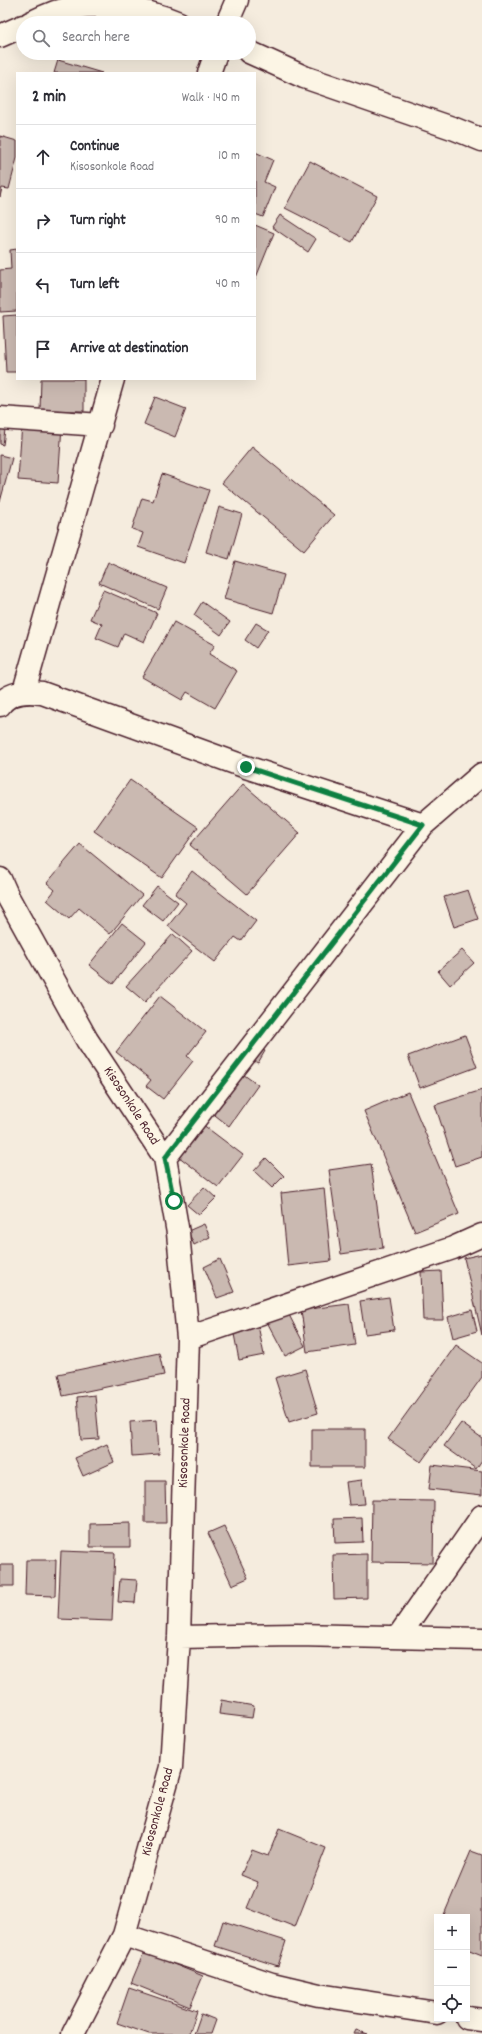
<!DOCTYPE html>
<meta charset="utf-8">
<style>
body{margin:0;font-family:Dekko,sans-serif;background:#f2f2f3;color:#2b2b33}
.controls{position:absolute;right:12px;bottom:12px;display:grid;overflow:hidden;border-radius:0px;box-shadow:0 4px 16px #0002}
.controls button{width:36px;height:36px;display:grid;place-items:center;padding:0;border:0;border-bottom:1px solid #e1e1e2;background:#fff;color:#2b2b33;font:20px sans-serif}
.stop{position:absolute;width:12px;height:12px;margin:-9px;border:3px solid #0b8043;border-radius:50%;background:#fff}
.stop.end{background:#0b8043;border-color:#fff;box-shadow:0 1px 4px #0008}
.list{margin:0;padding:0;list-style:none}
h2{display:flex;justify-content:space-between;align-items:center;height:52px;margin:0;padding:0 16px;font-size:17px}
h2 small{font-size:13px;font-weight:400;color:#7c7c81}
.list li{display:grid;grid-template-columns:26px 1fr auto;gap:12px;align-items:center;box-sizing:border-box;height:64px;padding:0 16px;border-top:1px solid #e1e1e2}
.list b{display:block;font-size:15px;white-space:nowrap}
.list p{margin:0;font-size:13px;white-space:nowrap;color:#7c7c81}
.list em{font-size:13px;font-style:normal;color:#7c7c81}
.icon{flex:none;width:22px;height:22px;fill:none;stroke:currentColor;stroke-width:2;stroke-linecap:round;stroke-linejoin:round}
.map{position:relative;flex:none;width:482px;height:2034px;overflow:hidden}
.search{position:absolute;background:#fff;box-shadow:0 4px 16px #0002;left:16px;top:16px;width:240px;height:44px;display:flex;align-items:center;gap:10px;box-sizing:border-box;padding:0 14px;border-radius:22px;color:#7c7c81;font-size:15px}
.panel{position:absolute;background:#fff;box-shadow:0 4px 16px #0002;left:16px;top:72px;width:240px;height:308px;border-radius:0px}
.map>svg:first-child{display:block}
.building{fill:#cab9b1;stroke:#4a1f2b}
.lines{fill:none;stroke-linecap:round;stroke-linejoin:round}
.minor-casing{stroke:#4a1f2b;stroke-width:25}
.minor{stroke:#fcf5e5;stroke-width:22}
.route{stroke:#0b8043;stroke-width:5}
.labels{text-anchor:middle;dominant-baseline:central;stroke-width:3.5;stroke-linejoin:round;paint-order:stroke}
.street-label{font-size:14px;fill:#4a1f2b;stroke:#fcf5e5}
</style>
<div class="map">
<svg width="482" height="2034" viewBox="0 0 482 2034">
<rect width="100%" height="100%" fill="#f5ecde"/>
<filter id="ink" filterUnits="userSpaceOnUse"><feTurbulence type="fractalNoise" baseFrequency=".025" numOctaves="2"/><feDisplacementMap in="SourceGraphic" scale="8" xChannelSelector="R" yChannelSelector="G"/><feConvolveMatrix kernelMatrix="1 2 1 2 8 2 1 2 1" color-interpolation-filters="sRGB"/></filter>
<g filter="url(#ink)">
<path class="building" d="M58,60L102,73H54Z
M0,136L17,141V158L9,189L2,188L0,197Z
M255,152L273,160L264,182L275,187L263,217L255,214Z
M310,161L377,196L352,242L285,208Z
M280,215L316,239L308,252L272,227Z
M255,225L274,233L255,280Z
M17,249V311L0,312V270L11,269L10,250Z
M17,315V372H6L3,316Z
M41,379H84V411H40Z
M155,397L186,409L175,437L144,424Z
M0,422H6L3,445L0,444Z
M22,423L62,426L58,483L18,480Z
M252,447L334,515L304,551L222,483Z
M0,455L12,458L0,502Z
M162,474L209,490L184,563L138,547L143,533L132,529L142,498L153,501Z
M219,507L242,514L229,559L206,552Z
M235,561L284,575L273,613L224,599Z
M108,562L167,588L158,609L99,583Z
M103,590L157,613L144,642L124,633L118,647L96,638L102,624L90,619Z
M202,602L230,622L221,635L194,615Z
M174,622L215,645L209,654L237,671L215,708L187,692L182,700L142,677Z
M256,623L268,630L256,648L245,640Z
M130,780L198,827L162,878L94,831Z
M243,784L300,833L247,894L190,845Z
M80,844L142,895L110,934L79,908L69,919L47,900L55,890L47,883Z
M192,871L256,921L241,941L235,937L215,962L168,926L186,903L175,894Z
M157,886L178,902L163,921L142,905Z
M468,890L478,919L454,927L444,897Z
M122,923L146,942L113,984L89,965Z
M173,934L192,951L145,1002L126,986Z
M462,950L474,963L450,985L438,971Z
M160,996L206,1032L187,1056L193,1061L163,1099L146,1086L151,1080L116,1052Z
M465,1035L477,1067L420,1088L408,1056Z
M257,1047L265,1051L258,1063L250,1059Z
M240,1072L258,1085L229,1126L211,1112Z
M482,1090V1157L455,1166L435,1105Z
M408,1092L459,1214L415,1232L364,1111Z
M202,1124L243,1155L218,1187L178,1156Z
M266,1158L284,1176L272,1188L254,1171Z
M371,1164L383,1248L341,1254L329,1170Z
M204,1187L216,1198L199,1215L187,1205Z
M324,1188L331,1261L288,1266L281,1193Z
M204,1224L210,1237L194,1245L188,1231Z
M482,1254V1335L464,1258Z
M220,1259L234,1292L217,1298L204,1267Z
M441,1271L443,1320H423L421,1272Z
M389,1297L394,1330L365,1334L360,1301Z
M349,1304L355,1345L307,1352L301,1310Z
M286,1309L305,1346L285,1356L266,1320Z
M472,1310L477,1331L453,1338L448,1317Z
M258,1325L264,1355L239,1360L233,1329Z
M456,1345L482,1363V1377L421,1462L388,1439Z
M159,1353L164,1375L63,1396L58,1374Z
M305,1369L318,1413L289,1422L275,1378Z
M95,1395L99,1439L81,1440L77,1397Z
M157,1420L159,1454L132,1456L130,1422Z
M461,1423L482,1438V1460L476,1469L444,1446Z
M312,1429H365V1467H312Z
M107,1444L114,1462L83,1476L75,1458Z
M432,1465L482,1471V1495L429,1489Z
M362,1480L365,1504L349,1505L346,1482Z
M145,1481H165L166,1523H145Z
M372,1500L434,1501L433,1563L371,1562Z
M362,1518L363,1542L335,1543L334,1519Z
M130,1523V1547H90V1524Z
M224,1526L248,1578L232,1585L208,1533Z
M61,1551L115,1553L112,1621L58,1619Z
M367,1554V1598L334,1599L333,1555Z
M26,1560H56L55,1596L25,1595Z
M0,1565H14V1586H0Z
M120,1579L137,1580L135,1603L118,1602Z
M221,1700L254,1706L252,1718L219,1714Z
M279,1829L326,1848L295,1927L247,1908L258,1882L241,1875L252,1850L268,1856Z
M471,1851L482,1855V1955L467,1949V1917H443Z
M223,1921L286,1941L278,1966L215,1946Z
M144,1952L203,1976L190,2007L131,1983Z
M129,1988L197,2011L189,2034H149L117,2023Z
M201,2014L216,2020L211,2034H194Z
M356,2030L368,2034H354Z"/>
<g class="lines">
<defs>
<path id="minor" d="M30,23C38,19 47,15 55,12C95,0 141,7 179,23
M227,23L237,0
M0,36L23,26
M249,52L304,77L455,129L482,140
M209,73L216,53
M0,418L101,425
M24,691L113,379
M0,705C10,691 27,691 42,693L246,767L423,825
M0,879L8,897L87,1040L165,1158L178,1233L188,1338L179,1637L171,1767L124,1935L73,2034
M165,1158L423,825L482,774
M188,1338L453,1248L482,1235
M179,1637L297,1635L482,1639
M398,1637L482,1516
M124,1935L272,1984L319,1995L437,2013
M467,2018L482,2020"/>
</defs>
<use href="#minor" class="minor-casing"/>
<use href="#minor" class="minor"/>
</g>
</g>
<g class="lines" filter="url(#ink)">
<path class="route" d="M174,1201L165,1158L423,825L246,767"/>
</g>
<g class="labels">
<g class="street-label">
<text transform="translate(131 1106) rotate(57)">Kisosonkole Road</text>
<text transform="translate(185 1443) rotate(-88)">Kisosonkole Road</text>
<text transform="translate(158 1812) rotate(-75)">Kisosonkole Road</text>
</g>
</g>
</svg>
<div class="controls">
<button>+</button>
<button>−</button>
<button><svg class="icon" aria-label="locate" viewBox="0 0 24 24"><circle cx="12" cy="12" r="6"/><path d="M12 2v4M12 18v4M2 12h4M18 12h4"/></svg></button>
</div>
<div class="stop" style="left:174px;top:1201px"></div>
<div class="stop end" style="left:246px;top:767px"></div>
<div class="search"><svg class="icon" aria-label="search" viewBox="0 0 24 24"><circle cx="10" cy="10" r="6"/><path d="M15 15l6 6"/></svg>Search here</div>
<section class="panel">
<h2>2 min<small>Walk · 140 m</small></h2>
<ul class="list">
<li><svg class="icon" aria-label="ahead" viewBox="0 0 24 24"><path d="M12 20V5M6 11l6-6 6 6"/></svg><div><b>Continue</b><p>Kisosonkole Road</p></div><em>10 m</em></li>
<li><svg class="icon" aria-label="right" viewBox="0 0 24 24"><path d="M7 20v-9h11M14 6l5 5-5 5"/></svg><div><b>Turn right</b></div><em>90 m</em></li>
<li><svg class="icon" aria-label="left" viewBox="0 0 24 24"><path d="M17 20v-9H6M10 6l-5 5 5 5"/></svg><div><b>Turn left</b></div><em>40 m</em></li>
<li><svg class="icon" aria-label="arrive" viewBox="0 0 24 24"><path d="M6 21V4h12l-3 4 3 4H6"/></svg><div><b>Arrive at destination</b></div></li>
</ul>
</section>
</div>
